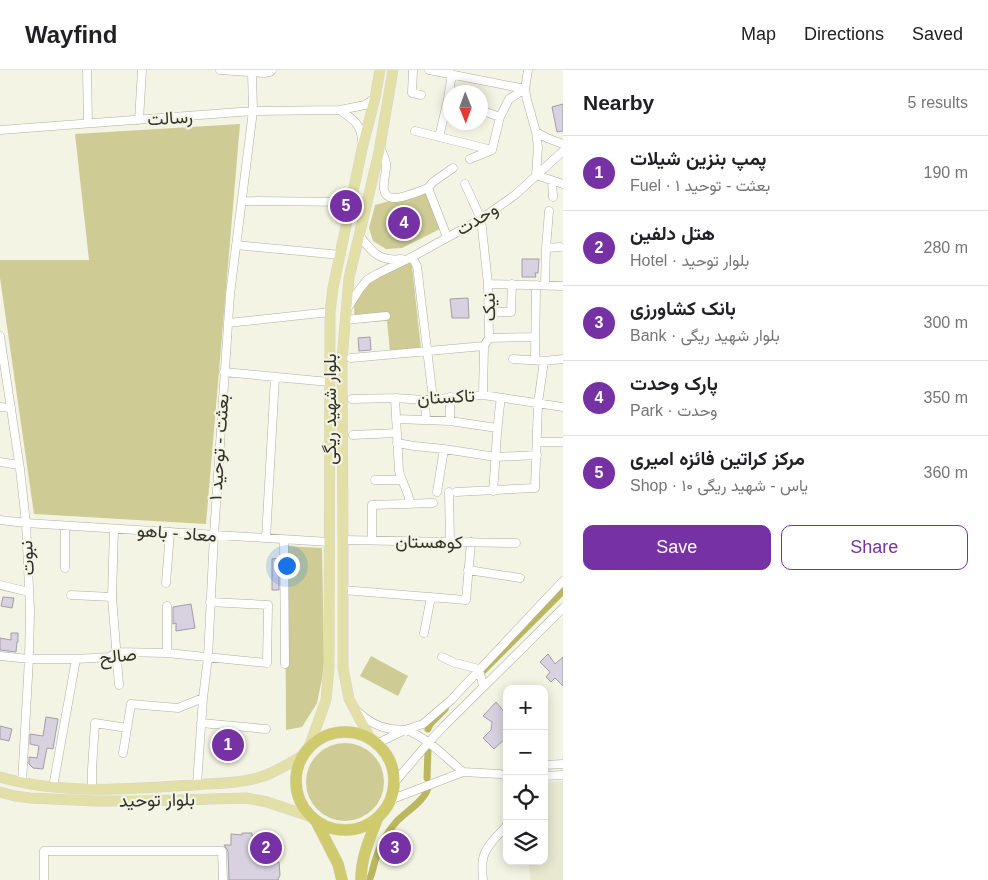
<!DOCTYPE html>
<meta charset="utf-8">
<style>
body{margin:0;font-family:Arial,Vazirmatn,sans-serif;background:#f6f6f6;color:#202124}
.controls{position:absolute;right:15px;bottom:15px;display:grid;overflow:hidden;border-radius:10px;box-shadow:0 2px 12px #0003}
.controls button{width:45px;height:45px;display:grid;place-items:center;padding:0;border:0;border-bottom:1px solid #e0e0e0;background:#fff;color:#202124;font:25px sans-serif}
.compass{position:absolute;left:443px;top:15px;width:45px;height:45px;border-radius:50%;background:#fff;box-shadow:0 2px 12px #0003;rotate:179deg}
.you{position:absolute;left:286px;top:495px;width:18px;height:18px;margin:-12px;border:4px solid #fff;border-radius:50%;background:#1a73e8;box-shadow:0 0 0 8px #1a73e833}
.badge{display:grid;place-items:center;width:32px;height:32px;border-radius:50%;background:#7631a4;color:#fff;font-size:16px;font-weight:700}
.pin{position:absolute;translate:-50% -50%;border:2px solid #fff;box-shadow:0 1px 5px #0006}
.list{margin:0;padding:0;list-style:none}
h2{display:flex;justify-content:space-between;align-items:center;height:65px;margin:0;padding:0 20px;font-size:21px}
h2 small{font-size:16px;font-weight:400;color:#757577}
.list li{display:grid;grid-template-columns:32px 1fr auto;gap:15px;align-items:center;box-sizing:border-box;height:75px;padding:0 20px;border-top:1px solid #e0e0e0}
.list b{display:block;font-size:19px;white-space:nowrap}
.list p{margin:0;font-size:16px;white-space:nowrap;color:#757577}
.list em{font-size:16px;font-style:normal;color:#757577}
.actions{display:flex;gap:10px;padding:15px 20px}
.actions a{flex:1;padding:11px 0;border:1px solid #7631a4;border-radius:10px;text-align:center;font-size:18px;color:#7631a4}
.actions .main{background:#7631a4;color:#fff}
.icon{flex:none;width:28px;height:28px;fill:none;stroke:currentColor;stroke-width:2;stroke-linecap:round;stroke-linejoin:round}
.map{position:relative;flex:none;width:563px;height:810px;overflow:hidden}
header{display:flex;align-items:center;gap:30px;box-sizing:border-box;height:70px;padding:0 25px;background:#fff;border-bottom:1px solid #e0e0e0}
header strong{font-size:24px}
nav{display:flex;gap:28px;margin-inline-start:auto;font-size:18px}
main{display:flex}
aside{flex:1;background:#fff}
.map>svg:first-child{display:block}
.built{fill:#e9e9d2}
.green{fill:#cecc94}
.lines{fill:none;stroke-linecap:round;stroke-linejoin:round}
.canal{stroke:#bbb75f;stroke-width:7}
.building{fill:#d8d1e0;stroke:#a39caa}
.minor-casing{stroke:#aeae9f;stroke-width:9}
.major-casing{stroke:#d6d6d5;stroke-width:11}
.highway-casing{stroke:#d6d6d5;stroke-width:12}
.minor{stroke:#fff;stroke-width:8}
.major{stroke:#e2dfa7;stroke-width:10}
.highway{stroke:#cfca6c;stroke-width:11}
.labels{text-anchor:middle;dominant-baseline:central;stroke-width:4.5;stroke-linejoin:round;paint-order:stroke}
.street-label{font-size:18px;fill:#31312b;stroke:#f4f4e4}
</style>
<header>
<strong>Wayfind</strong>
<nav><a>Map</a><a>Directions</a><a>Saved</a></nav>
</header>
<main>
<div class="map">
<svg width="563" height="810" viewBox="0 0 563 810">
<rect width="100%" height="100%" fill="#f4f4e4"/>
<path class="built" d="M563,711V810H530L529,791H544V713Z"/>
<path class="green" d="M240,54L206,454L34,444L0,208V190H89L75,64Z
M425,121L440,159L402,178L386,179L373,171L369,158L375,135Z
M406,193H410L412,196L421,279L390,282L387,251L355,253L354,237L360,223L367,213Z
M285,476L322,478L324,593L322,609L317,633L302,657L286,660Z
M371,586L408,606L398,626L360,606Z
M306 712a39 39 0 1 1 78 0a39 39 0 1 1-78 0Z"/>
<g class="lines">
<path class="canal" d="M483,601L563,521
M428,659L430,654L445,639
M427,708L428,680
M369,810C373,803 373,796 376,788C380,775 387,762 397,751C406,742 425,730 428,718"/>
</g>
<path class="building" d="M563,34V61L557,62L552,37Z
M522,189H539L538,203H535L536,207H522Z
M468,228L469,248H452L450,229Z
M370,267L371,280L359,281L358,268Z
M279,488V520H272V489Z
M3,527L14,528L12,538L1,536Z
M191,534L195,558L176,561V553L173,554V537Z
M11,563H18V572H17L16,582L0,580V568L11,570Z
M548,584L555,594L563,587V616L555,608L551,612L546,607L550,602L540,592Z
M496,632L507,645V648L504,653L505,661L507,663V667L494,679L483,668L491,660L492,652L483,646Z
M46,647L58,649L53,679L47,678L43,699L33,698L29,694V687L37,688L39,676L30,674V664L43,666Z
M0,656L12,659L9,671L0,669Z
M242,763H252V766L258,767L265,771L270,766L277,772L272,777L277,792H279L280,805L278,810H229L228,781L224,775H231V764L242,765Z"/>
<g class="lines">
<defs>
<path id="minor" d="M87,0L88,53
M220,0L264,3L270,2L272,0
M413,0L412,23L421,25
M429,0L525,19
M528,0L525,19L527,30L536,62L538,77L536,105
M340,40C353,50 361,53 362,71
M480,40L500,47
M139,50L142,0
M0,60L253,41L340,40L365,35L375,28
M415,61L492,80
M536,62L547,68L563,74
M439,67L448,29L452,4
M380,77C382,82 385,88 386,93C388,102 376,126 393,128C401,129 420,121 428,118L447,167
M470,89L492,80L500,47L509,29L525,19
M536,105L563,114
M552,111L553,127
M465,114L481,149L488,214L489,268L484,276L483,325
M428,118L433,112L453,98
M242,131L351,132
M359,165C371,181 379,192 401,189
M236,175L341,185
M546,178L560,177
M412,187L417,196L433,329
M488,214L563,216
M545,215L546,178L549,141
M347,239L359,220L367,210L377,204L412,187L481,149L515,125L563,81
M488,242H511L512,214
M345,250L386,246
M228,253L330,242
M0,266L20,399L26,453L30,540L29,589L22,713
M489,268L534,267
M351,288L484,276
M513,289L544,291L563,289
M535,290L536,215
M224,302L329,312
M395,328L399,401C402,413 409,422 410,434
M352,329L395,328L425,330L483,325L563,337
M425,330L426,350
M0,337L11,338
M396,349L450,351L497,358
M450,351V327
M353,365L397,363
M537,372H563
M397,373L414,376L444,379L496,387L537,385
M0,392L19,395
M375,410H402
M493,421C496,390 496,359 501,328
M437,422L444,379
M449,422L450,472
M456,422L535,418L538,333L544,291
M0,450L26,453L329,472
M114,459L112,527L119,615
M266,468L275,307
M284,470L285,594
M343,470L516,473
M372,470V435L433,433
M65,498V456
M468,500L520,508
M166,513L170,462
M0,515L29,522
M343,520L466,530L471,472
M71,525L112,527
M424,563L431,527
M167,583V536
M0,586L29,589H76L110,587L116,582L167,583L267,593L268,535L210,532
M442,587L455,593L479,599L483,616
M357,641C366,650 378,657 391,659C396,660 402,659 406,660C427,667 446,688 463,702
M201,653L266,659
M376,674L405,660L423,654L451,630L563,511
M123,683L131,634L178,638L203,628
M544,695L563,694
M544,706L563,705
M394,713L429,672L444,656L563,538
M197,714L203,628L208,587L214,465L230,224L253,41L252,2
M53,717L76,589
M92,719V699L95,653L127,658
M390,730L463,702L500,704L507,706
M44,810V781H222L223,810
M483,810C481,789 482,782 497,766C501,762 505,759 507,754"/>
<path id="major" d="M371,670L349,629L343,598V470L342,289L349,208L379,82L393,0
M308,680L326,630L329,598L330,242L333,218L362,79L375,28L380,0
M0,707C61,725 130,719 193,715C214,713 236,714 257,708C274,704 289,693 304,685
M0,722L15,726L30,728L96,731H142L247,728L267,732L312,747"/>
<path id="highway" d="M296 711a49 49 0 1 1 98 0a49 49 0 1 1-98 0Z
M316,751L338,794L342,810
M361,810C361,787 370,768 378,747"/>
</defs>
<use href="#minor" class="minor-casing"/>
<use href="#major" class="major-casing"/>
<use href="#highway" class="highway-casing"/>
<use href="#minor" class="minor"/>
<use href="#major" class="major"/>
<use href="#highway" class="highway"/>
</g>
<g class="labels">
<g class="street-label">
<text transform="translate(170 48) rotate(-4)">رسالت</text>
<text transform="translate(477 149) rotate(-32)">وحدت</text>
<text transform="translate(489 237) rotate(-91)">نیک</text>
<text transform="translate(446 327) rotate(-3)">تاکستان</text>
<text transform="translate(330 339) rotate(-90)">بلوار شهید ریگی</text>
<text transform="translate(219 377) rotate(-86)">بعثت - توحید ۱</text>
<text transform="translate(177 463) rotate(4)">معاد - باهو</text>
<text transform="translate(429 472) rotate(1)">کوهستان</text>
<text transform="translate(27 488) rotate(-93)">نبوت</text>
<text transform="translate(118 586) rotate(-6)">صالح</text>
<text transform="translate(157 730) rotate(-1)">بلوار توحید</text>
</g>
</g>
</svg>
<div class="controls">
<button>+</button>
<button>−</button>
<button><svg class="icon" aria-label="locate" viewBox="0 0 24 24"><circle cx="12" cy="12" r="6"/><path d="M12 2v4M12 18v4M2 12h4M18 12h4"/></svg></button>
<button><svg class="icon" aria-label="layers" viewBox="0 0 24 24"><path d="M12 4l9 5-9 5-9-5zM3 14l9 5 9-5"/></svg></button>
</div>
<svg class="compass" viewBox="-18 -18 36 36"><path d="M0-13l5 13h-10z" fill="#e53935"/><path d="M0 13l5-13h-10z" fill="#757577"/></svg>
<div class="you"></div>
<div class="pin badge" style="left:228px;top:675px">1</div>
<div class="pin badge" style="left:266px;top:778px">2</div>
<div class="pin badge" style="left:395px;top:778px">3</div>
<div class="pin badge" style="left:404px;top:153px">4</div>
<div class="pin badge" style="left:346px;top:136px">5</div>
</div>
<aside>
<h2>Nearby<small>5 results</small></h2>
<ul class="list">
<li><span class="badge">1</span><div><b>پمپ بنزین شیلات</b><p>Fuel · بعثت - توحید ۱</p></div><em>190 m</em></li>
<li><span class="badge">2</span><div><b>هتل دلفین</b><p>Hotel · بلوار توحید</p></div><em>280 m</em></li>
<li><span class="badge">3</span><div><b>بانک کشاورزی</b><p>Bank · بلوار شهید ریگی</p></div><em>300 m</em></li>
<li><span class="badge">4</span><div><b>پارک وحدت</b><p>Park · وحدت</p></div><em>350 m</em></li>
<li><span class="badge">5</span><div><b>مرکز کراتین فائزه امیری</b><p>Shop · یاس - شهید ریگی ۱۰</p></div><em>360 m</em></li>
</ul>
<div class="actions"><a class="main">Save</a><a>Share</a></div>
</aside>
</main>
